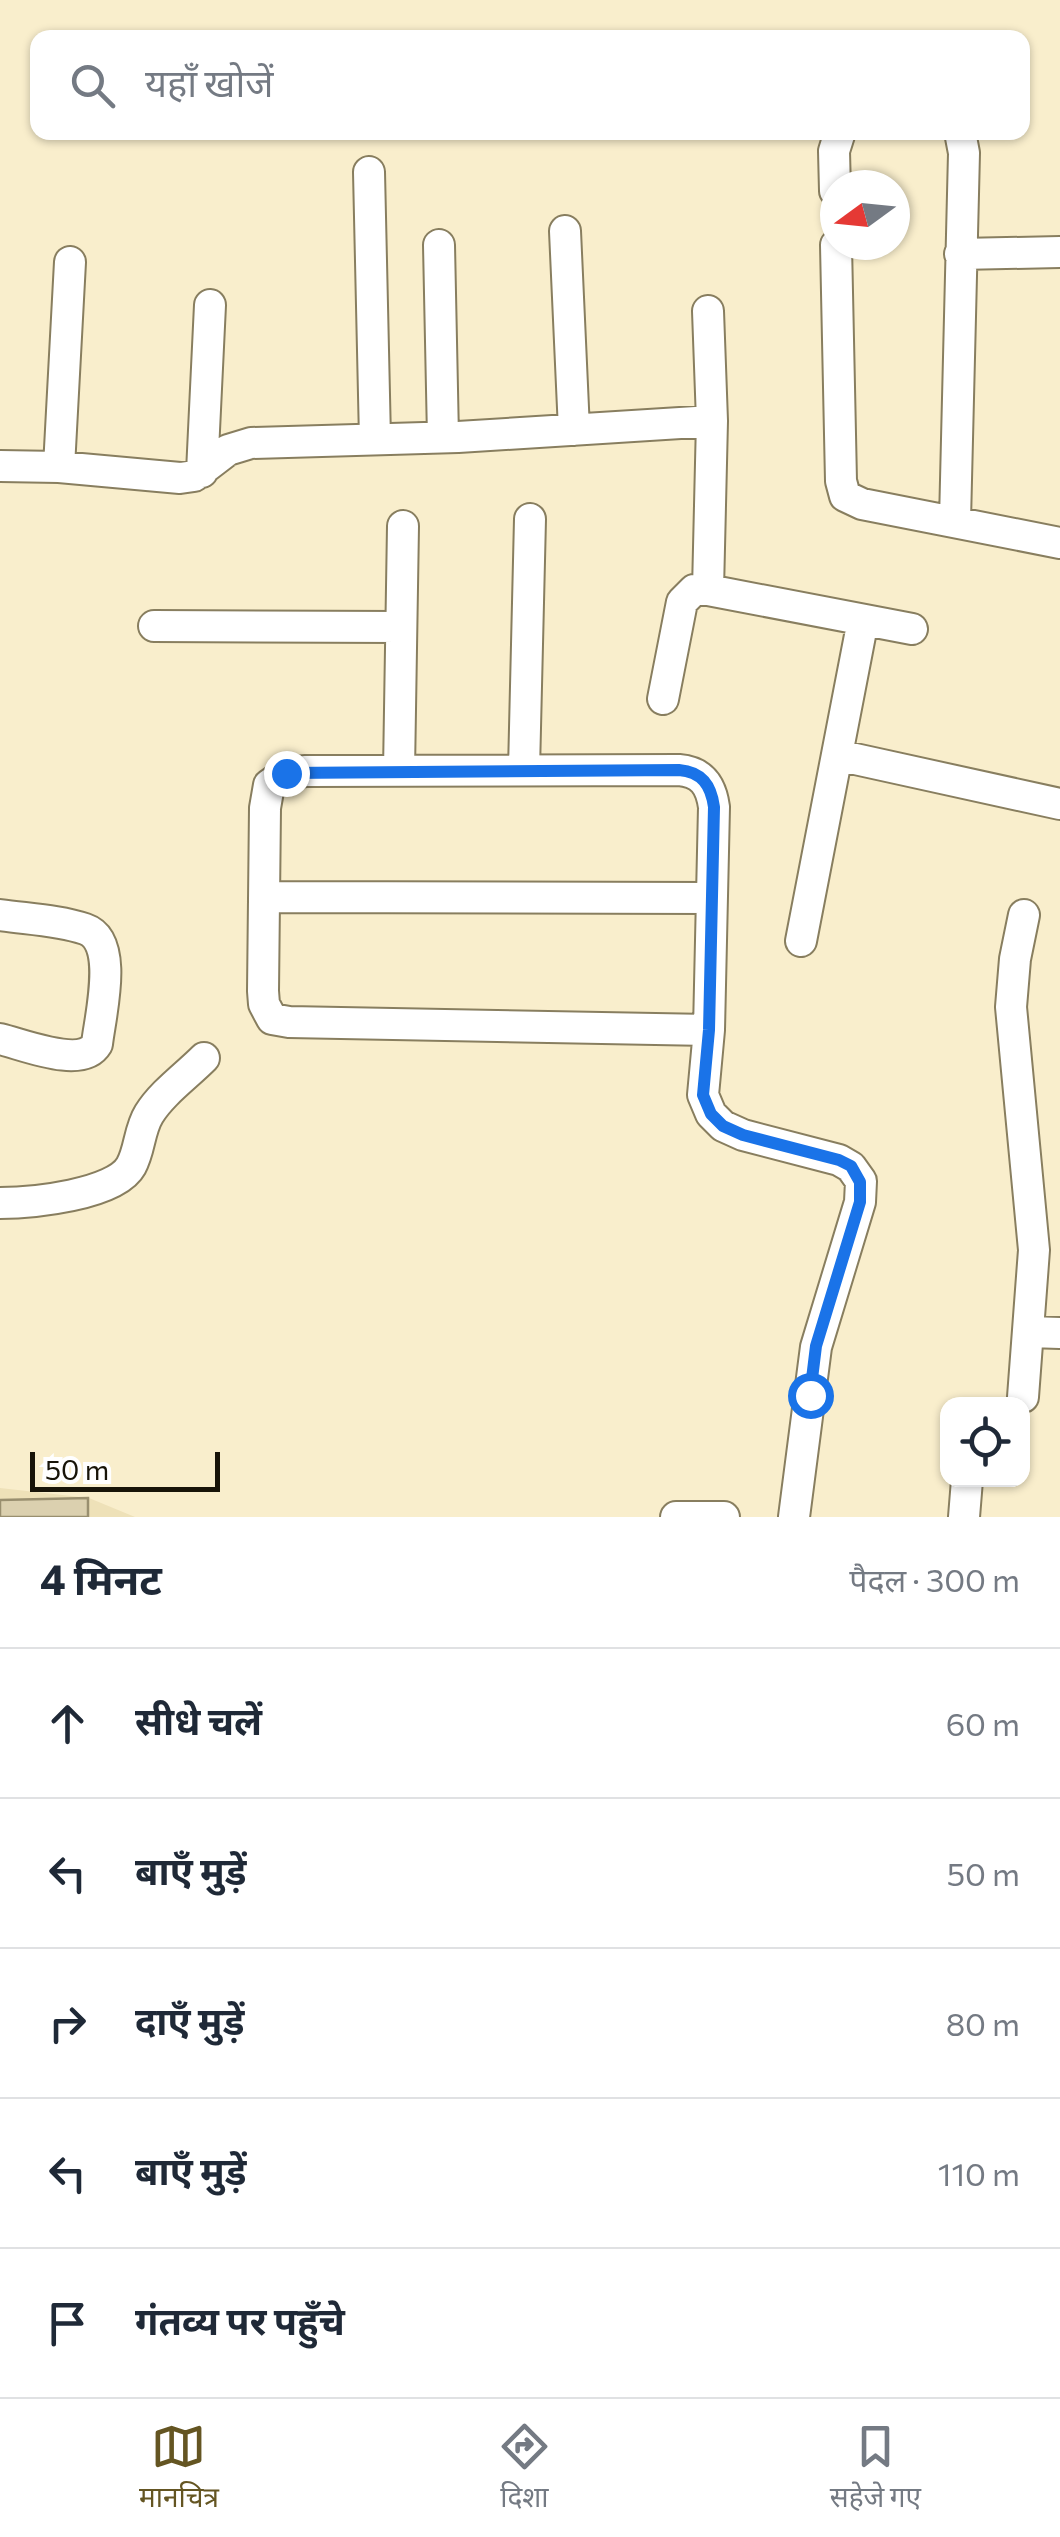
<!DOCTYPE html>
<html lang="hi">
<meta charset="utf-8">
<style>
body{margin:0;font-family:Commissioner,"Noto Sans Devanagari",sans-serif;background:#f2f2f3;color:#1f2937}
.controls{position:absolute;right:30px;bottom:30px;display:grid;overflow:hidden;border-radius:20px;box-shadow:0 2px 8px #0004}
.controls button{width:90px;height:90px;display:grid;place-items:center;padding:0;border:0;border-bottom:2px solid #e0e1e3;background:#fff;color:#1f2937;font:50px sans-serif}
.compass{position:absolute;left:820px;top:170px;width:90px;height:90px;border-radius:50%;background:#fff;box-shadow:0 2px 8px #0004;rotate:255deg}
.scale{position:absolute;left:30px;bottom:25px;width:190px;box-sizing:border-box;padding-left:10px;border:5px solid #181408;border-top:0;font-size:28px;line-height:35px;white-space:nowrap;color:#181408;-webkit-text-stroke:8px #fff;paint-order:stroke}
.stop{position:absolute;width:30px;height:30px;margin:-22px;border:8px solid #1a73e8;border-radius:50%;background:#fff}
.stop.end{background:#1a73e8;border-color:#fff;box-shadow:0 2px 10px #0008}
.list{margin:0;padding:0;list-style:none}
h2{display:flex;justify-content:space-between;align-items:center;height:130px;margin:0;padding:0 40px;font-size:42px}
h2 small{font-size:32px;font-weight:400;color:#747a83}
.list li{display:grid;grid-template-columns:65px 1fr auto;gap:30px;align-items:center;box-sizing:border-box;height:150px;padding:0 40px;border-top:2px solid #e0e1e3}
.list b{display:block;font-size:38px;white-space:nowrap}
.list em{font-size:32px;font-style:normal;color:#747a83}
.icon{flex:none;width:55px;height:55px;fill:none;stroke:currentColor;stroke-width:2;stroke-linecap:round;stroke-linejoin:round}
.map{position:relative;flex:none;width:1060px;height:1517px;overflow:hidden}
.search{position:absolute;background:#fff;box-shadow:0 2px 8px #0004;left:30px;right:30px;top:30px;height:110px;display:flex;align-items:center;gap:25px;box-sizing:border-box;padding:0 35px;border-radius:20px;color:#747a83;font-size:38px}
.sheet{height:880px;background:#fff}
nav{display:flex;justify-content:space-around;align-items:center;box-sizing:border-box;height:140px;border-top:2px solid #e0e1e3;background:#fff;font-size:28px;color:#747a83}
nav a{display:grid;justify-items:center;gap:5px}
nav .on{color:#645522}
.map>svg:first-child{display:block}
.built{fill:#eee1b8}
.building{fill:#dbd0af;stroke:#998f6f;stroke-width:2.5}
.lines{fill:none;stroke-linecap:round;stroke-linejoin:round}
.minor-casing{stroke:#887e5f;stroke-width:34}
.minor{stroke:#fff;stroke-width:30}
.route{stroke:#1a73e8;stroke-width:12}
</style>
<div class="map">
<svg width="1060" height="1517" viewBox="0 0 1060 1517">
<rect width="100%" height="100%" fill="#f9eecc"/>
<path class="built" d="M0,1488L89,1498L135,1517H0Z"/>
<path class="building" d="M88,1498V1517H0V1500Z"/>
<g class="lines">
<defs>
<path id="minor" d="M369,172L375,439
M835,191L834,151L840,132
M565,231L574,430
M439,245L443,437
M836,245L841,481L845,496L862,504L1060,543
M960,254L1060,252
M0,466L59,467L180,478L194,476L228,450L251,443L458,437L712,421
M59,467L70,262
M202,472L210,305
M955,521L964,153L960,132
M708,590L712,421L708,311
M154,626L401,627
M663,699L682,602L694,590H708L912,629
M837,755L1060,804
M524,770L530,519
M399,771L403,526
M264,897L712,898
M0,915C27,919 59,920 85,929C120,941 100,1016 97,1044C82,1069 25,1045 0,1039
M801,941L863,620
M709,1030L289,1022L272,1019L264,1004L263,991L265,808L269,785L286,773L306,771L679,770C702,772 711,785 714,807L709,1030L703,1095L711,1114L723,1126L743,1135L839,1160L851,1167L861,1181L860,1202L816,1347L794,1517
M0,1203C31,1203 115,1195 131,1166C140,1150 139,1130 149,1114C162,1093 186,1076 204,1058
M1029,1332L1060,1333
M1023,1397L1034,1250L1011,1007L1015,959L1024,915
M676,1517H724
M964,1517L967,1480"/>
</defs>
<use href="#minor" class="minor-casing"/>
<use href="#minor" class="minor"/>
</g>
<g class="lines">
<path class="route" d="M286,773L679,770C702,772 711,785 714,807L709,1030L703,1095L711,1114L723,1126L743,1135L839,1160L851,1166L860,1182V1202L816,1346L810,1395"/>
</g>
</svg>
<div class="controls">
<button><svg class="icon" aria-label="locate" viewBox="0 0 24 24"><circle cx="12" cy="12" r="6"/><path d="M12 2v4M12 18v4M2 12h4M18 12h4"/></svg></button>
</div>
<svg class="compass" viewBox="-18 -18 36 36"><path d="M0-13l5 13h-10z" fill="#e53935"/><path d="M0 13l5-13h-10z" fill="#747a83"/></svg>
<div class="scale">50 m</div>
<div class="stop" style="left:810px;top:1395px"></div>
<div class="stop end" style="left:286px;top:773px"></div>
<div class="search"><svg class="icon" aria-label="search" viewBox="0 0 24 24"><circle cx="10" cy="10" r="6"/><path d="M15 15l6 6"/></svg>यहाँ खोजें</div>
</div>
<section class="sheet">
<h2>4 मिनट<small>पैदल · 300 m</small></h2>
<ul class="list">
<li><svg class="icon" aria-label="ahead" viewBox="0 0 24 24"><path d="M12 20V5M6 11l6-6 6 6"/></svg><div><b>सीधे चलें</b></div><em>60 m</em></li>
<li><svg class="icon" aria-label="left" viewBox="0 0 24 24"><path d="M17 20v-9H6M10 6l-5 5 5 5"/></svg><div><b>बाएँ मुड़ें</b></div><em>50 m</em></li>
<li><svg class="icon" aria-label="right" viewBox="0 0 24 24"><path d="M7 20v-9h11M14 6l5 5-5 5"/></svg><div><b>दाएँ मुड़ें</b></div><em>80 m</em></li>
<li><svg class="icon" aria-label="left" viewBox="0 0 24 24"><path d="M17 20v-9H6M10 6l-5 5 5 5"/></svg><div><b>बाएँ मुड़ें</b></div><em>110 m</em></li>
<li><svg class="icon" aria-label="arrive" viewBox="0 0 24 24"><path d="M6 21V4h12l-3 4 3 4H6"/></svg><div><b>गंतव्य पर पहुँचे</b></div></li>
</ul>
</section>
<nav>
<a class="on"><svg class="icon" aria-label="map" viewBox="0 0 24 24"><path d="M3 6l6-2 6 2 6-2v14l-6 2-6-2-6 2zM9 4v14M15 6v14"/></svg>मानचित्र</a>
<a><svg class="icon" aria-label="directions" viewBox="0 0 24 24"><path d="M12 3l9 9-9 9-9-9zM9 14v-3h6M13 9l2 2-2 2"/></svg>दिशा</a>
<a><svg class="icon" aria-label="saved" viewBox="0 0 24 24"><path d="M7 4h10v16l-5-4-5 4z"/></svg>सहेजे गए</a>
</nav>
